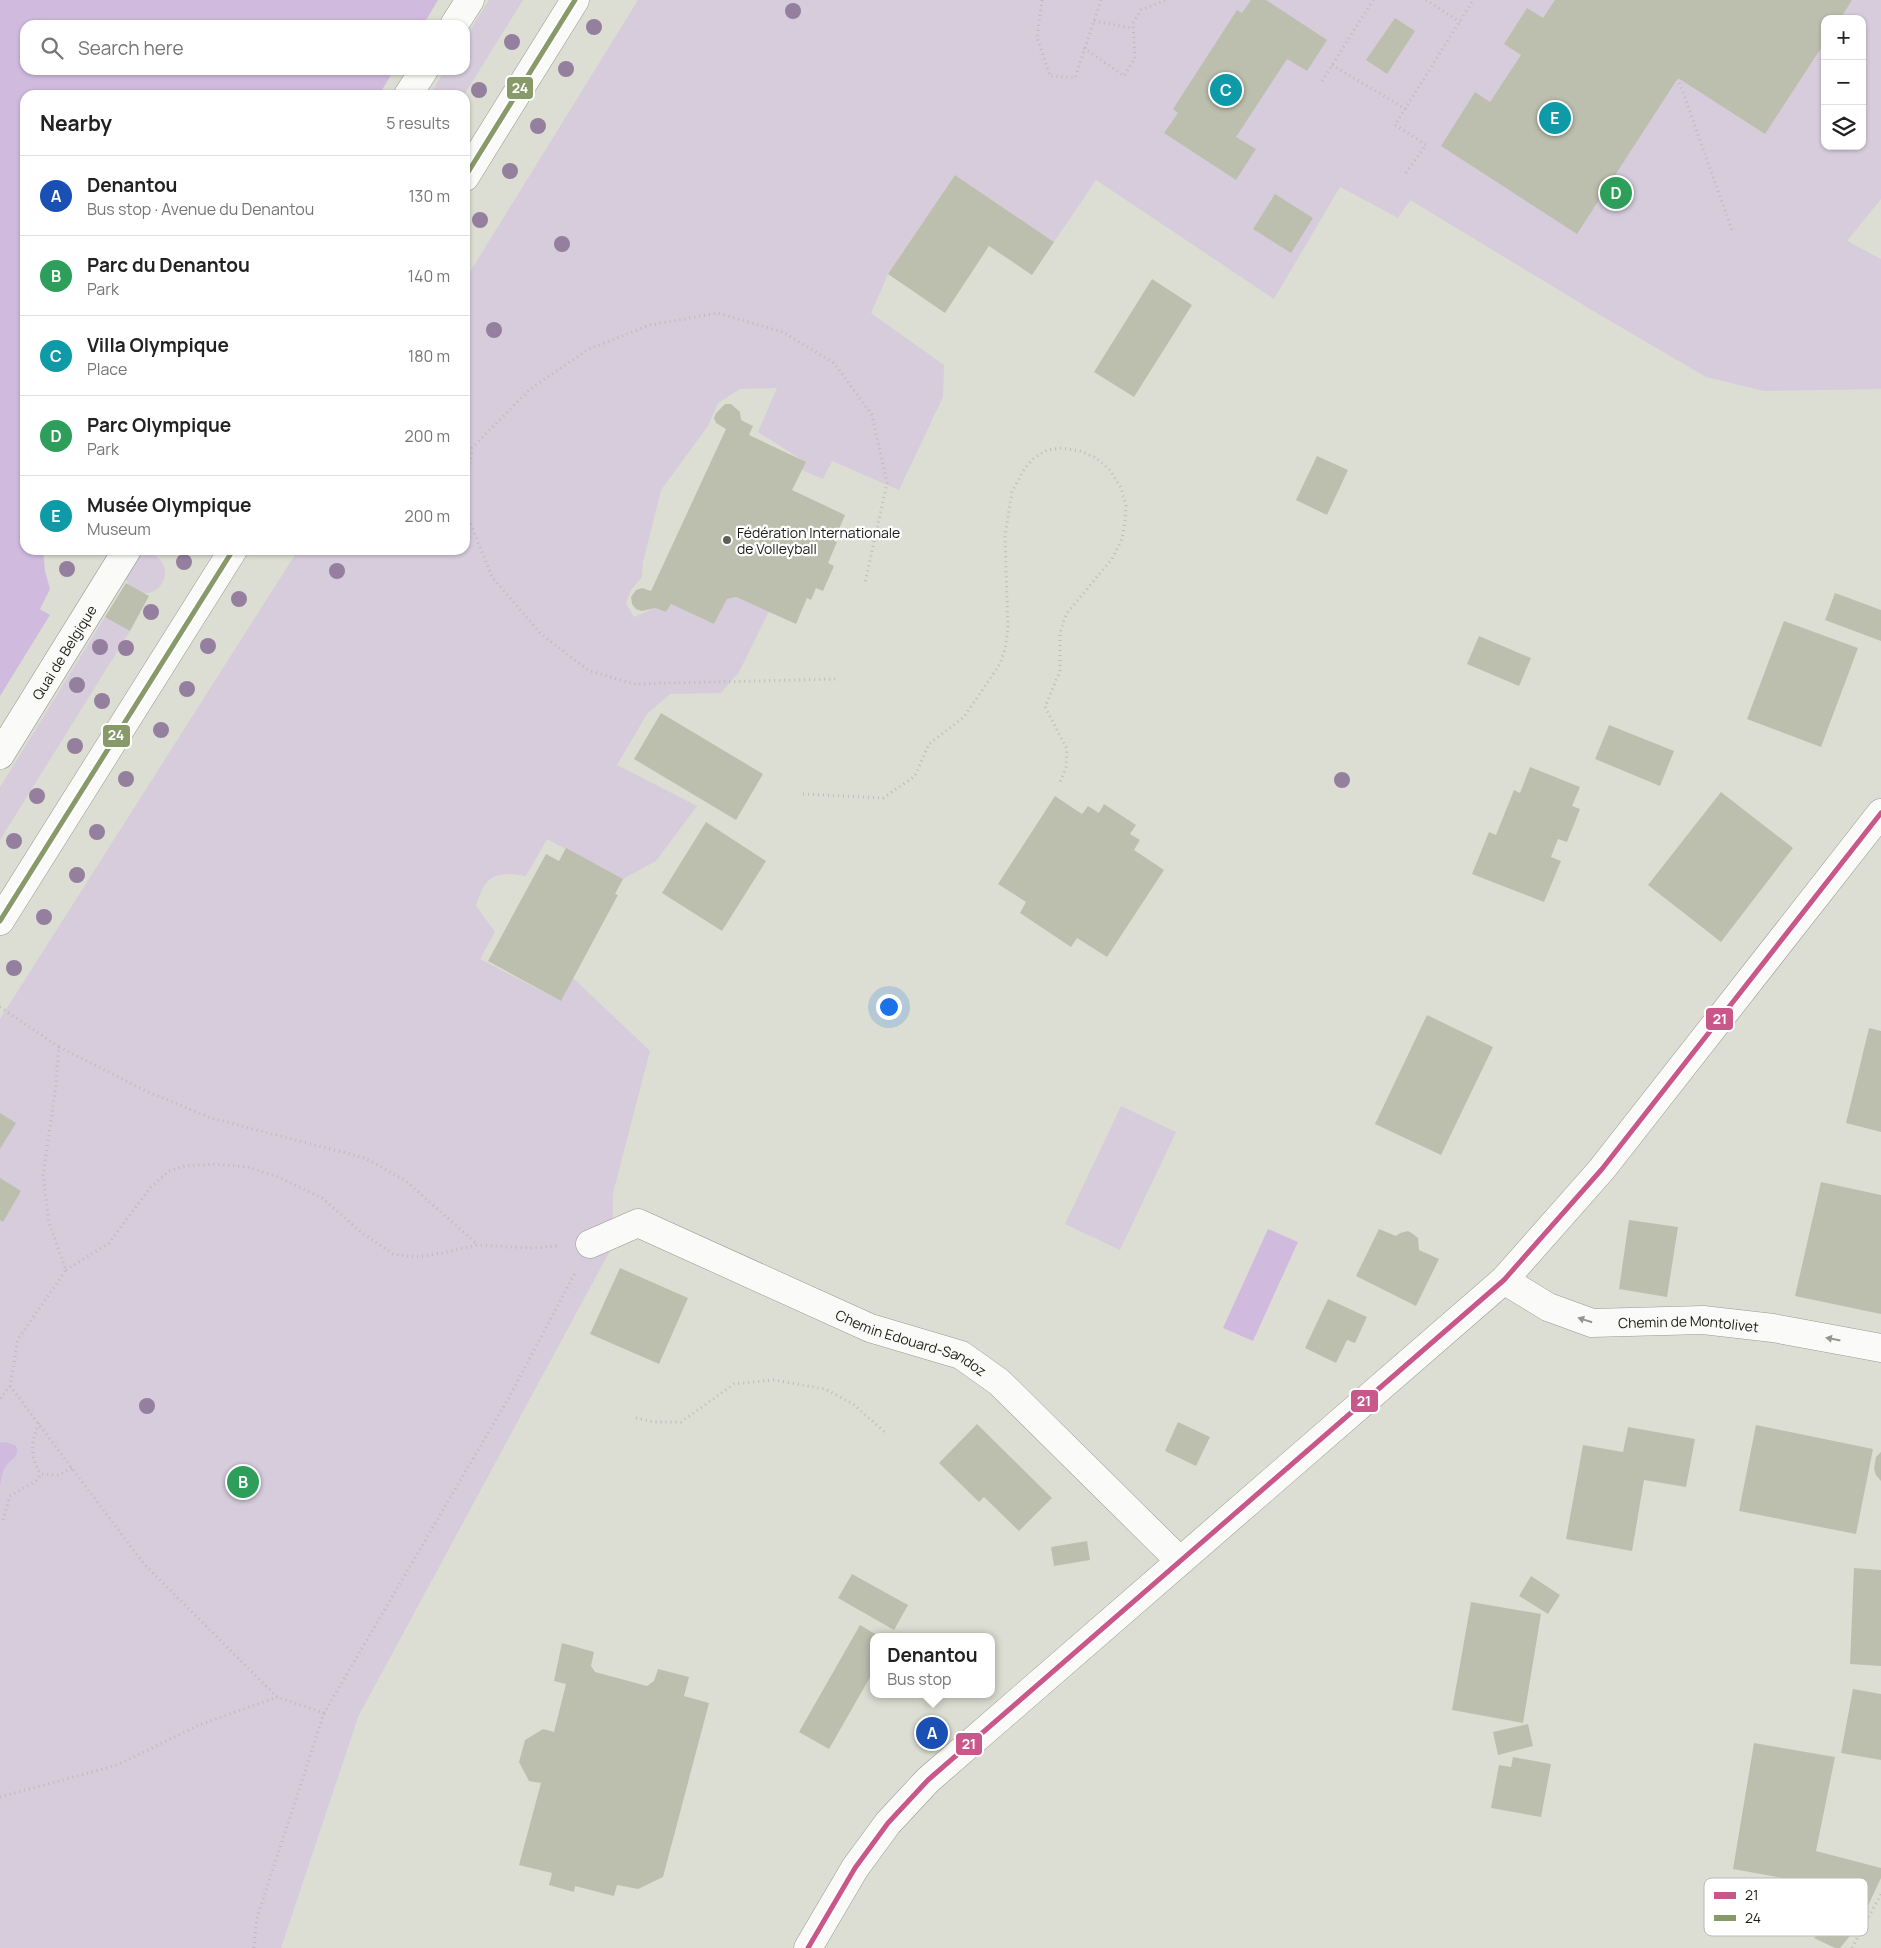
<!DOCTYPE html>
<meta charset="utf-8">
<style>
body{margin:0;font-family:Manrope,sans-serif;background:#f2f2f2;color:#222}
.controls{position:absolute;right:15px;top:15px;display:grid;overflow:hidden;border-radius:10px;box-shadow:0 1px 4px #0004}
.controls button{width:45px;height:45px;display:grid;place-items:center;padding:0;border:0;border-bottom:1px solid #e0e0e0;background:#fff;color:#222;font:25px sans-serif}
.you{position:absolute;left:888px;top:1006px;width:18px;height:18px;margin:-12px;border:4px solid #fff;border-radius:50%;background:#1a73e8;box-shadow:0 0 0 8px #1a73e833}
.badge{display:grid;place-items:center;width:32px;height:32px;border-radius:50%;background:#5e5f57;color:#fff;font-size:16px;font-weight:700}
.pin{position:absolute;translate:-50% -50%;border:2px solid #fff;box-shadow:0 1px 5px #0006}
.popup{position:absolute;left:870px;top:1633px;width:125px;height:65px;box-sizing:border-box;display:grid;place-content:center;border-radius:10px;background:#fff;filter:drop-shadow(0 1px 4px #0005);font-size:16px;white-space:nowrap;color:#767676}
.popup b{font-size:19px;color:#222}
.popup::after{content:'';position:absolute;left:50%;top:100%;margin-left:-10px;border:10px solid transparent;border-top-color:#fff}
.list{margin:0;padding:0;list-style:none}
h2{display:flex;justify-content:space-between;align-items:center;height:65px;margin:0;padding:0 20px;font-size:21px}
h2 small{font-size:16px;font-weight:400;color:#767676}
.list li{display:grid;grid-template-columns:32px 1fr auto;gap:15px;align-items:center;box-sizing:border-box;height:80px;padding:0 20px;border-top:1px solid #e0e0e0}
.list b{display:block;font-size:19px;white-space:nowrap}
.list p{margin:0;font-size:16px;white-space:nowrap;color:#767676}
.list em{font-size:16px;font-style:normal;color:#767676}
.icon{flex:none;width:28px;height:28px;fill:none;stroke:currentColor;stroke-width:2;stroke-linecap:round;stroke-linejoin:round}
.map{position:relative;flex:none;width:1881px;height:1948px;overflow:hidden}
.search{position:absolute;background:#fff;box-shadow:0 1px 4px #0004;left:20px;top:20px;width:450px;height:55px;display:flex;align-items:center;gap:12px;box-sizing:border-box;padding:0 18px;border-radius:15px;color:#767676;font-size:19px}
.panel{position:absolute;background:#fff;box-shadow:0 1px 4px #0004;left:20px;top:90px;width:450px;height:465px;border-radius:15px}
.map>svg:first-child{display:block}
.green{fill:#d6ccdb;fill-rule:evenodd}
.water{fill:#d0bbde}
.building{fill:#bdbfae}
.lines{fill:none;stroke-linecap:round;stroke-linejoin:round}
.minor-casing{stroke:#989991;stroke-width:29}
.major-casing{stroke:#989991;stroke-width:29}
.path{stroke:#bcbcb8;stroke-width:3;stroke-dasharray:1 4;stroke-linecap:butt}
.minor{stroke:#fafaf8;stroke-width:28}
.major{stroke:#fafaf8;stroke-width:28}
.bus-1-casing{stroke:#fff;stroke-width:9}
.bus-2-casing{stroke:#fff;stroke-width:9}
.bus-1{stroke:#c95789;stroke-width:5}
.bus-2{stroke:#899a6a;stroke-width:5}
.tree{fill:#947f9e}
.oneway{fill:#959691}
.poi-dot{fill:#5e5f57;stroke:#fff;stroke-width:2}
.labels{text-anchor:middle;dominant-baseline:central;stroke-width:4.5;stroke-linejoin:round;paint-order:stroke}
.poi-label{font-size:14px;fill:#1a1b14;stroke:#fff;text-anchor:start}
.street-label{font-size:14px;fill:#1a1b14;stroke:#fff}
.key{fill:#fff;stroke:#babbb8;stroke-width:1}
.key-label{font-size:14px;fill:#1a1b14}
.line-badge{stroke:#fff;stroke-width:2}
.badge-label{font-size:14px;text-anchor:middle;font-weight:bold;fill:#fff}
</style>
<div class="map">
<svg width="1881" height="1948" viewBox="0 0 1881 1948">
<rect width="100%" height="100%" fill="#dcded3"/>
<path class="green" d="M489,0H523L464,95H430L445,70H465V38Z
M638,0H1881V199L1847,241L1881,259V389L1764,391L1706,377L1600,315L1410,200L1398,218L1340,187L1274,299L1096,180L1054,242L955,175L888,274L871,313L944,365L943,397L899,490L832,461L823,479L802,470L805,462L758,432L777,388L740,389L718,403L708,426L661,490L643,562L642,577L631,590L626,603L634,617L655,608L666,612L671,604L714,624L727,599L736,597L769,611L739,672L721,693L670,694L647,714L617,765L697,806L656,861L623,879L547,839L526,876C495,871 485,875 476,906L495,932L480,959L561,1001L573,978L650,1051L613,1193L612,1247L358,1717L281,1948H0V1019L298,550H465V280ZM1825,19H1862V146H1825Z
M125 573a20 20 0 1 1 40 0a20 20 0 1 1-40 0Z
M105,617L131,626L130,631L0,840V787Z
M1121,1106L1176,1132L1120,1250L1065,1224Z"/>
<path class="water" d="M0,0H438L423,25H25V70H394L379,95H25V550H43L45,571L50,589L40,609L50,615L0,696Z
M1268,1229L1298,1242L1253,1341L1223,1328Z
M6,1442L16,1446C20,1458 11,1458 6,1466C1,1472 2,1480 0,1485V1443Z"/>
<path class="building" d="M1251,0H1266L1327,40L1307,71L1287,59L1236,137L1256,149L1236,180L1164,133L1178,113L1173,109L1237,10L1242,13Z
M1555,0H1852L1840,19H1825V42L1765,134L1678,78L1577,234L1441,146L1475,92L1490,102L1521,55L1504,44L1527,8L1543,18Z
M1395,18L1415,31L1387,74L1366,60Z
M955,175L1054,242L1032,275L989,246L945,313L888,274Z
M1275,194L1313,218L1291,253L1253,229Z
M1152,279L1192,305L1134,397L1094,372Z
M725,404H731L740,412L741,420L753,426L749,435L806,462L792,490L845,515L834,541L837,542L828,563L834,566L823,591L816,588L811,600L807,598L796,624L736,597L727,599L714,624L671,604L666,612L655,608L642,611L636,609L632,604L631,597L636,590L642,588L651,591L726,429L716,423L714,418L716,413Z
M1317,456L1348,470L1327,515L1296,500Z
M126,583L149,596L130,631L105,617Z
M1835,593L1881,610V641L1825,620Z
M1784,621L1858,648L1821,747L1747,719Z
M1479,636L1531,658L1519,686L1467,664Z
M661,713L763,774L736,820L634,759Z
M1609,725L1674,751L1660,786L1595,759Z
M1530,767L1580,787L1572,806L1580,809L1567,842L1558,839L1551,857L1561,861L1544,902L1472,874L1489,832L1496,835L1514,790L1520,793Z
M1721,792L1793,848L1721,942L1648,885Z
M1055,796L1082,814L1088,806L1099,813L1104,804L1136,825L1130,834L1140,840L1134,850L1164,870L1107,957L1077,938L1071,947L1020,913L1026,902L998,884Z
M706,822L766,861L722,931L662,893Z
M566,848L623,879L615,894L618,895L561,1001L488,961L546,854L559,861Z
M1427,1015L1493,1047L1441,1155L1375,1124Z
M1869,1028L1881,1031V1132L1846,1123Z
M0,1113L16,1123L0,1149Z
M0,1178L21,1191L3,1222L0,1220Z
M1821,1182L1881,1195V1314L1795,1296Z
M1629,1220L1678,1227L1667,1297L1619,1289Z
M1379,1229L1396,1236L1400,1233L1408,1231L1413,1234L1418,1238L1419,1250L1439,1259L1416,1306L1356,1276Z
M620,1268L688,1298L659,1364L590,1334Z
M1328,1299L1367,1317L1355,1343L1347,1340L1336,1363L1305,1348Z
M1178,1422L1210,1437L1196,1466L1165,1451Z
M977,1424L1052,1498L1019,1531L984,1497L979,1502L939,1463Z
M1756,1425L1873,1449L1856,1534L1739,1511Z
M1628,1427L1695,1439L1686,1487L1644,1480L1632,1551L1566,1539L1583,1445L1623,1452Z
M1881,1452V1481L1876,1475L1874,1469L1876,1457Z
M1087,1541L1090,1560L1054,1566L1051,1547Z
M1854,1568L1881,1570V1666L1850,1664Z
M852,1574L908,1605L894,1630L838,1598Z
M1531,1576L1560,1595L1548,1614L1519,1596Z
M1471,1602L1541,1614L1523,1723L1452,1710Z
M860,1625L880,1637H873V1672L829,1749L799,1732Z
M562,1643L594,1652L591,1666L595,1672L647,1686L654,1681L658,1669L689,1677L684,1696L709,1703L663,1877L638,1889L617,1885L614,1896L575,1886L574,1892L549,1885L552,1873L519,1865L541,1783L529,1781L519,1762L525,1740L543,1729L554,1732L566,1684L554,1681Z
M1853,1689L1881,1694V1760L1841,1753Z
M1528,1724L1533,1746L1498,1755L1493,1732Z
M1754,1743L1835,1757L1816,1851L1881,1868V1878L1859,1925L1840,1948H1835L1814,1938L1830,1921L1805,1917L1810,1883L1733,1869Z
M1513,1757L1551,1764L1541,1817L1491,1808L1499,1765L1511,1767Z"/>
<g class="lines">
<defs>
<g id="minor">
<path d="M454,25L470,0"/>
<path d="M408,95L424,70"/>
<path d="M465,177L575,0"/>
<path id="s1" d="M0,755L127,550"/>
<path d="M0,921L233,550"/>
<path id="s2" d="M590,1244L638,1223L870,1328L961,1355L999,1382L1180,1561"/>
<path id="s3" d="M1504,1280L1548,1307L1592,1323L1703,1320L1773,1328L1881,1348"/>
</g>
<path id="major" d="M808,1948L855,1868L888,1823L928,1780L1504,1280L1602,1169L1881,813"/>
</defs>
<use href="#minor" class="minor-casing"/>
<use href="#major" class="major-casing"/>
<path class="path" d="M1042,0L1037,38L1050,76L1075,78L1101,0
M1426,0L1460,22
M1094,21L1132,28
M1084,48L1124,76L1135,58L1133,23L1141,10L1166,0
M1332,65L1406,109
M1678,78L1733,233
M1322,81L1373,0
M1406,173L1426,145L1395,125L1473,0
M465,493L472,448L530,389L589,349L650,325L718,313L783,332L834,363L872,415L887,483L865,583
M465,510L492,577L541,634L588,670L633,684L838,679
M171,550L184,558
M803,794L883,798L915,776L929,744L964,717L1000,664L1005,649L1008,629L1005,536L1012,492L1025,468L1034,458L1047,450L1062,448L1080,451L1096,458L1110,470L1121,488L1126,506L1125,521L1122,539L1112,559L1067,613L1064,620L1060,633V671L1045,707L1067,749L1066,767L1059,785
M0,1007L59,1047L55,1093L43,1175L49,1223L66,1270L18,1339L10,1386L0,1399
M59,1047L146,1091L211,1118L365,1158L406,1181L477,1244
M66,1270L109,1243L150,1188L169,1171L185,1166L216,1164L248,1167L278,1177L322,1198L361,1232L393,1254L417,1257L442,1253L477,1245L530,1248L557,1246
M10,1386L144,1564L277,1697L324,1713L508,1399L575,1273
M636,1418L654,1422H681L734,1384L774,1380L825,1389L853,1404L887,1434
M39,1423C31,1442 29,1457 41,1474L58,1475L72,1468
M3,1520L10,1496L36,1481L41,1474
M0,1797L117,1765L199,1725L277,1697
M254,1948L257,1918L324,1713
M1852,1948L1881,1894"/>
<use href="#minor" class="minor"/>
<use href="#major" class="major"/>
<defs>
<path id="bus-1" d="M808,1948L855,1868L888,1823L928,1780L1504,1280L1602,1169L1881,813"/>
<path id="bus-2" d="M465,177L575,0
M0,921L233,550"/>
</defs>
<use href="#bus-1" class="bus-1-casing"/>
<use href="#bus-2" class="bus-2-casing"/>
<use href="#bus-1" class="bus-1"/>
<use href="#bus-2" class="bus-2"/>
</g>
<g class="tree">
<circle cx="793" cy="11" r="8"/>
<circle cx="594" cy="27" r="8"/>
<circle cx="512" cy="42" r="8"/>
<circle cx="566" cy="69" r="8"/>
<circle cx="479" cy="90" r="8"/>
<circle cx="538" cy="126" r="8"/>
<circle cx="510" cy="171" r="8"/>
<circle cx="480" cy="220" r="8"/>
<circle cx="562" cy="244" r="8"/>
<circle cx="494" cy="330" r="8"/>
<circle cx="184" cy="562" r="8"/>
<circle cx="67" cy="569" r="8"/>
<circle cx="337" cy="571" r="8"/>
<circle cx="239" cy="599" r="8"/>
<circle cx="151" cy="612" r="8"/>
<circle cx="208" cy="646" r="8"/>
<circle cx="100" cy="647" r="8"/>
<circle cx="126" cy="648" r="8"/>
<circle cx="77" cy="685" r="8"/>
<circle cx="187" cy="689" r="8"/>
<circle cx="102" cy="701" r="8"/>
<circle cx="161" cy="730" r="8"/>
<circle cx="75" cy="746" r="8"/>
<circle cx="126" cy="779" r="8"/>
<circle cx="1342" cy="780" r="8"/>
<circle cx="37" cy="796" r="8"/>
<circle cx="97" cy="832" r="8"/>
<circle cx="14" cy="841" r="8"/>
<circle cx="77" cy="875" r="8"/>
<circle cx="44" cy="917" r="8"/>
<circle cx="14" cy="968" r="8"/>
<circle cx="147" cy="1406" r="8"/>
</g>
<defs><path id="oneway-solid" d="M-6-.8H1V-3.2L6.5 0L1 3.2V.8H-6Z" transform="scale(1.25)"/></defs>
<g class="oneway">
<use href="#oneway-solid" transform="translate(1585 1320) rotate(-162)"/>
<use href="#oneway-solid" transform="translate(1833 1339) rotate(-169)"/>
</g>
<circle class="poi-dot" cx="727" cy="540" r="5"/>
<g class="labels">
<g class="poi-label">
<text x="737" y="532">Fédération Internationale<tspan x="737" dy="16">de Volleyball</tspan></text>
</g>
<g class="street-label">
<text stroke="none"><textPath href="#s1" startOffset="121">Quai de Belgique</textPath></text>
<text stroke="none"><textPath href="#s3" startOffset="195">Chemin de Montolivet</textPath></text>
<text stroke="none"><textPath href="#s2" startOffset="351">Chemin Edouard-Sandoz</textPath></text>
</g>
</g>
<rect x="1704" y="1878" width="164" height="58" rx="8" class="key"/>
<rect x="1714" y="1892" width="22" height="7" fill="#c95789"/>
<rect x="1714" y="1915" width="22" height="6" fill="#899a6a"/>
<g class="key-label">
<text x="1745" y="1900">21</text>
<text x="1745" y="1923">24</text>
</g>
<g class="line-badge">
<rect x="506" y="76" width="28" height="24" rx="5" fill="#899a6a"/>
<rect x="102" y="724" width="29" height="24" rx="5" fill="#899a6a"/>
<rect x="1705" y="1007" width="29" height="24" rx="5" fill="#c95789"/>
<rect x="1350" y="1389" width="29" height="24" rx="5" fill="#c95789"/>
<rect x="955" y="1732" width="28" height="24" rx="5" fill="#c95789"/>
</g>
<g class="badge-label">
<text x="520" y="93">24</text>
<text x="116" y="740">24</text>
<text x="1720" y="1024">21</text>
<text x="1364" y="1406">21</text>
<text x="969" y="1749">21</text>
</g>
</svg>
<div class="controls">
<button>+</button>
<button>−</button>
<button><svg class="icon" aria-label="layers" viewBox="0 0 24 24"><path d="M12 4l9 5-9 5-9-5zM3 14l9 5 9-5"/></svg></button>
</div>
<div class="you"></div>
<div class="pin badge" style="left:932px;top:1733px;background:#1a4fb4">A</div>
<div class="popup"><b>Denantou</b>Bus stop</div>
<div class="pin badge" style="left:243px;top:1482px;background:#2e9e5b">B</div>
<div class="pin badge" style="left:1226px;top:90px;background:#0f9aa8">C</div>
<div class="pin badge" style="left:1616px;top:193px;background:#2e9e5b">D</div>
<div class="pin badge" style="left:1555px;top:118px;background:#0f9aa8">E</div>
<div class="search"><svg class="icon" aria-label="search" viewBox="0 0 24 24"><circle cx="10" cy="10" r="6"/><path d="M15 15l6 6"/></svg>Search here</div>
<section class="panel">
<h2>Nearby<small>5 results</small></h2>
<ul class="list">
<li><span class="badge" style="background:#1a4fb4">A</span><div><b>Denantou</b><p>Bus stop · Avenue du Denantou</p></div><em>130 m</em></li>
<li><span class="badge" style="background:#2e9e5b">B</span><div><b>Parc du Denantou</b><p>Park</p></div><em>140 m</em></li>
<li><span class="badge" style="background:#0f9aa8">C</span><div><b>Villa Olympique</b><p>Place</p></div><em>180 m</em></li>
<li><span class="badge" style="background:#2e9e5b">D</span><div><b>Parc Olympique</b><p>Park</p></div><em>200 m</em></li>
<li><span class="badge" style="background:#0f9aa8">E</span><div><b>Musée Olympique</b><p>Museum</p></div><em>200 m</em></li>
</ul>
</section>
</div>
